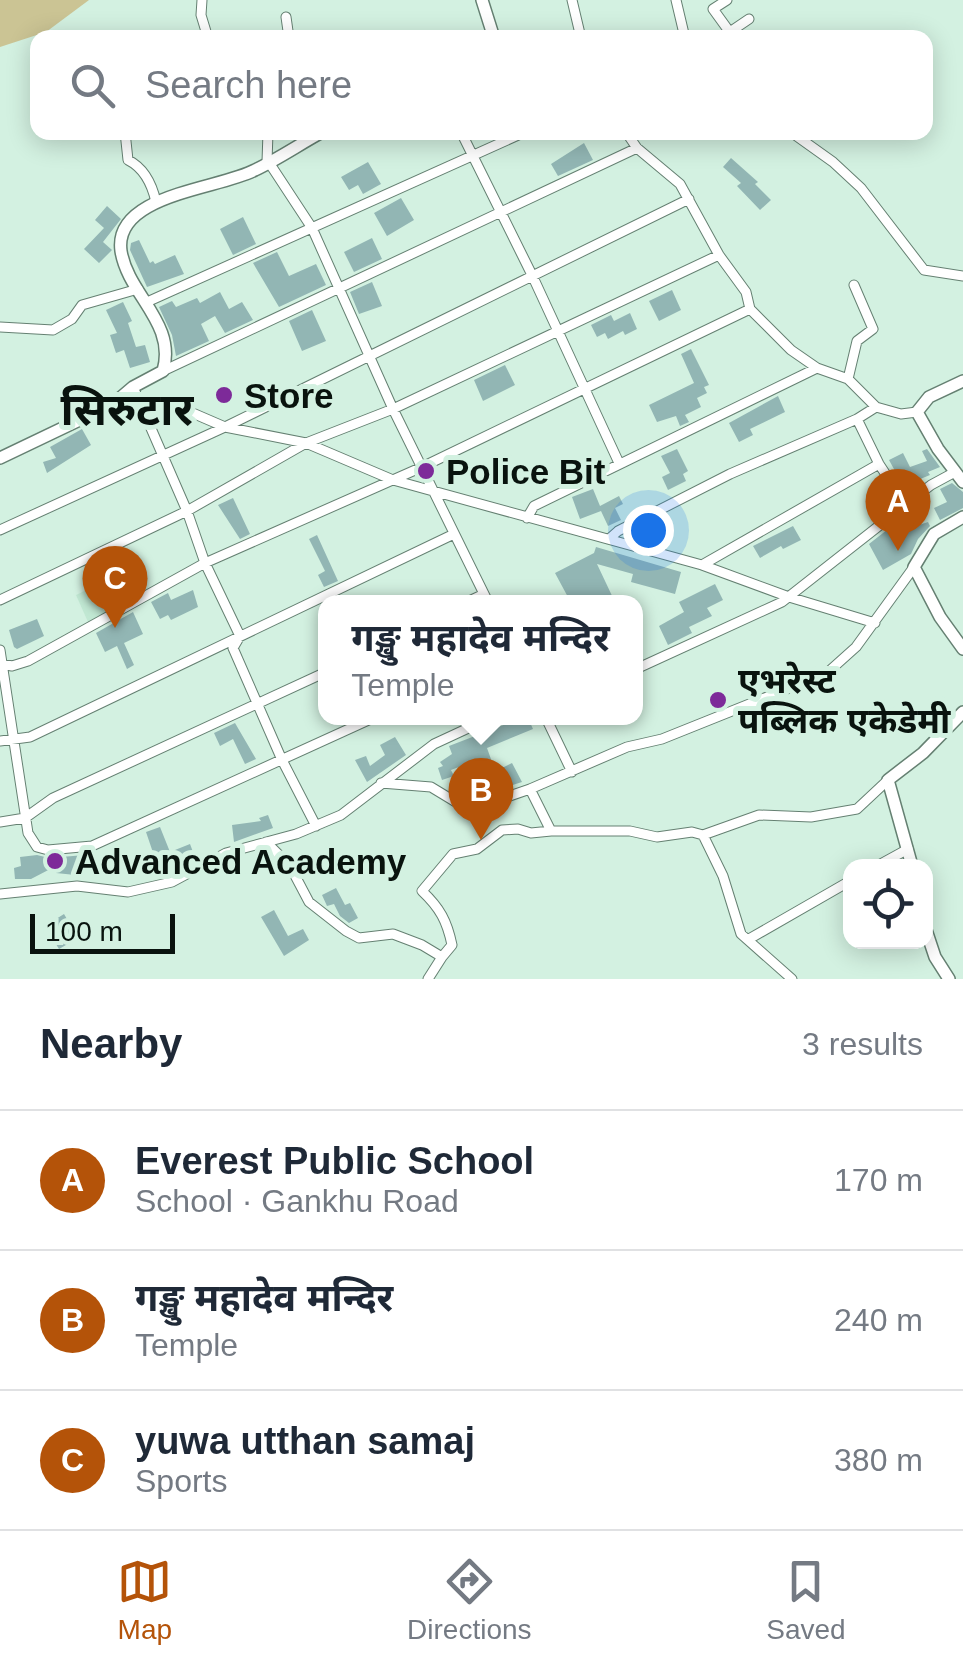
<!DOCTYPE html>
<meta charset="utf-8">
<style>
body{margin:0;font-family:Arial,"Noto Sans Devanagari",sans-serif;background:#f2f2f3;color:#1f2937}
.controls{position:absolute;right:30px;bottom:30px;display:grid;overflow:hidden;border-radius:20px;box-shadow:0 5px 25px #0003}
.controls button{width:90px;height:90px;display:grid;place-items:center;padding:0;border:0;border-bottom:2px solid #e0e1e3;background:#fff;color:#1f2937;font:50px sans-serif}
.scale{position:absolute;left:30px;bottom:25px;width:145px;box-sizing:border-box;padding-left:10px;border:5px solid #09130e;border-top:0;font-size:28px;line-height:35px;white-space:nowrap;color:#09130e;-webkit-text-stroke:8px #d3f1e1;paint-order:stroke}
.you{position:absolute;left:648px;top:530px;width:35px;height:35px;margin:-25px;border:8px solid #fff;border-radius:50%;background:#1a73e8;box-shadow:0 0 0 15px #1a73e833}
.badge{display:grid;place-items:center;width:65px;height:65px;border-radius:50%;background:#b45309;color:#fff;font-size:32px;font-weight:700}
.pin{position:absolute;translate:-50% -82px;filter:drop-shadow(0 2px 5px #0008)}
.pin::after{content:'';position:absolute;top:52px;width:35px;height:30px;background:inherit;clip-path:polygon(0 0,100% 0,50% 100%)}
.popup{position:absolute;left:318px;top:595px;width:325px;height:130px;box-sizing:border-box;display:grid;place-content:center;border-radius:20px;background:#fff;filter:drop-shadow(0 2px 8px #0005);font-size:32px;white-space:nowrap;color:#747a83}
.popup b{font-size:38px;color:#1f2937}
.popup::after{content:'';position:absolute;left:50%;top:100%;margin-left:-20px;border:20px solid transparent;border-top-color:#fff}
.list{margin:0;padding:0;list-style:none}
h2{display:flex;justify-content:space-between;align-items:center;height:130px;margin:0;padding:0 40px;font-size:42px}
h2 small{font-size:32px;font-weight:400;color:#747a83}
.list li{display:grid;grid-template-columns:65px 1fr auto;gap:30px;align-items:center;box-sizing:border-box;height:140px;padding:0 40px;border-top:2px solid #e0e1e3}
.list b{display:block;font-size:38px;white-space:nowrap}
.list p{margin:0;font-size:32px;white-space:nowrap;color:#747a83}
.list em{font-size:32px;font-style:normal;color:#747a83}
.icon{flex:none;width:55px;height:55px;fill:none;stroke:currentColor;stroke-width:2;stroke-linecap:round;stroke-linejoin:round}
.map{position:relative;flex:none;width:963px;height:979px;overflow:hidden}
.search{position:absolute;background:#fff;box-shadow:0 5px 25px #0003;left:30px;right:30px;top:30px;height:110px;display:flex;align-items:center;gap:25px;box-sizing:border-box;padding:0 35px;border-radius:20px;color:#747a83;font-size:38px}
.sheet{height:550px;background:#fff}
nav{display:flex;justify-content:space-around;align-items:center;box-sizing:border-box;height:140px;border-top:2px solid #e0e1e3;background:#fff;font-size:28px;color:#747a83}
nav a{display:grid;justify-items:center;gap:5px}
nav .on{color:#b45309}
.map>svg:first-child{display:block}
.built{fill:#c1e8d3}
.green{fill:#cbc494}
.building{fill:#92b6b4}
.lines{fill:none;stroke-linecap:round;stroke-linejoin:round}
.street-casing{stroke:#658072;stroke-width:11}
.secondary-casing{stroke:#658072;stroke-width:14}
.street{stroke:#fff;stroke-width:9}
.secondary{stroke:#fff;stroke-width:11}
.poi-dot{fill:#7d2a99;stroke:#d3f1e1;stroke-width:4}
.labels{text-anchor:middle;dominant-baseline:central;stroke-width:10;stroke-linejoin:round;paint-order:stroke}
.poi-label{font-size:35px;font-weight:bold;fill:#09130e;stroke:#d3f1e1;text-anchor:start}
.district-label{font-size:45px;font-weight:bold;fill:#09130e;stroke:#d3f1e1}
</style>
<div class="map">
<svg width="963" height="979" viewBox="0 0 963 979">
<rect width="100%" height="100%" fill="#d3f1e1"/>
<path class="built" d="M123,572L136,599L88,622L76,595Z"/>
<path class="green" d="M0,0H89L46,32L0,47Z"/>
<path class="building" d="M584,143L593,160L558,176L551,164Z
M731,158L758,182L755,184L771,200L760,210L737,186L741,183L723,167Z
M368,162L381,184L363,194L358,185L349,190L341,177Z
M401,198L414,220L387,236L374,213Z
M107,206L121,219L103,242L112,250L99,263L84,249L104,228L95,220Z
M243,217L256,244L233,255L220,229Z
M372,238L382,259L354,272L344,252Z
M139,240L150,263L153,261L155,264L175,255L184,274L147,287L130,250L131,243Z
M277,252L289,276L316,264L326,285L279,307L253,263Z
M372,282L382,306L359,314L350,292Z
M672,290L681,310L659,321L649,301Z
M220,292L229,309L242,302L253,320L225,333L215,316L201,324L209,341L176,356L172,335L159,307L172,301L176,307L197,298L200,303Z
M123,302L132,321L128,323L136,347L145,345L150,362L130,368L124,350L116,353L110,335L117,333L106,310Z
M312,310L326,341L302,351L289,321Z
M630,313L637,329L625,335L623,331L608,339L605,333L597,337L591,325L611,315L614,321Z
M691,349L709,385L704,387L707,393L697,398L701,407L685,415L689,422L680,426L676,416L657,422L649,405L694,383L681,354Z
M505,365L515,385L483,401L474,380Z
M778,396L785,412L750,429L753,435L739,442L729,423Z
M82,429L91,445L47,473L43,462L56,458L50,447Z
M677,449L688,471L683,474L686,481L668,490L662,477L670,473L661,456Z
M927,449L940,467L928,472L930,475L913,482L916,486L906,491L889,460L903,453L910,467L927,461L922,451Z
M952,483L963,492V508L940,520L934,508L947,502L940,489Z
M593,489L600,506L619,496L623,504L615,508L621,520L608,526L601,511L580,519L572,497Z
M233,498L250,534L240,539L218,505Z
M906,515L913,527L928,522L930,526L918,539L911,554L883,570L869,544Z
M793,526L801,540L783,549L781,546L760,558L753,546Z
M317,535L338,581L324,587L318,575L325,571L309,539Z
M596,547L681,572L675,594L631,582L633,574L597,564L614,600L580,602L576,595L569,599L555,573L594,553Z
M715,584L723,600L707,608L712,616L689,627L692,633L668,645L659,626L684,612L679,602Z
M193,590L198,607L171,620L168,615L160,619L151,602L168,593L171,600Z
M133,612L143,634L124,643L134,665L127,669L117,646L105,652L96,633Z
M37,619L44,636L17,649L14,647L9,630Z
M522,718H528L533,729L487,748L492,762L480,767L477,760L451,770L454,776L442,780L438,768L443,766L440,762L452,754L449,746Z
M235,723L256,759L245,764L233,739L220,746L214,733Z
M395,737L406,755L367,782L355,760L366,756L370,766L385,755L380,745Z
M512,763L522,782L494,791L488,775Z
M268,815L273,828L234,842L232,825L261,821L259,818Z
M160,827L170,852L190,844L196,860L161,876L146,832Z
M37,855L49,858L85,855V876L56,873V866L31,879H15L14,868L21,866L20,857Z
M336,888L345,905L350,903L358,918L349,923L340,916L334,904L327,906L322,895Z
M274,910L288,936L303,929L309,940L284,956L261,917Z
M64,914L78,938L59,949L45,926Z"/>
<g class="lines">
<defs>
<path id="street" d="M202,0L201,15L208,38
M572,0L581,38
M676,0L685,38
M727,0L713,9L734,38
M286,17L289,38
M721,38L749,19
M125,132L128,160C144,168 152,184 156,202
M461,132L532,275L619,463
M626,132L637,148L680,184L719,255L746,292L750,309L791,350L817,368L848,379L876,407L901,414L917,412
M791,132L833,162L861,188L924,270L963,276
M268,161L312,228L393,409L488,602
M267,162L268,132
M147,302L525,132
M0,327L53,330L72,319L82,305L138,289
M163,371L637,148
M848,379L857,341L873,329L854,285
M133,387L187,511L205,563L240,636L233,648L282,760L316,826
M141,399L174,405L225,427L306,443L393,480L702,565L789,597L875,623
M857,419L879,464L906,505
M527,518L534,506L817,368
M0,530L225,427L689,199
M609,539L618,531L730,474L857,419L876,407
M702,565L879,464
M0,600L187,511L306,443L393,409L719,255
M467,602L484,594
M0,650L28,833L37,847L48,850L92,846L373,718
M2,664L12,666L28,661L205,563L422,467L750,309
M636,669L782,602L931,485L955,472
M546,718L572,772
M0,741L30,737L454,534
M381,783L431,787L469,810L530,789L627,747L662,739L827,673L856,647L914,567
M530,789L551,831H630L657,837L692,832L703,835L759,815L811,817L857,809L888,780
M0,822L25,818L53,798L326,672
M703,835L723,876L741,934L792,979
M266,842L290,866L309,902L346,931L359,938L393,934L422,945L442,957L452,945C447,921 440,908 422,891L453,854L477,849L502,830L518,829L531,833L551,831
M877,866L908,849
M0,894L77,886L128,892L172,882L226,853L296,834L341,815L434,744L490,718
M749,939L850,881
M428,979L442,957"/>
<path id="secondary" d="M482,0L494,38
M963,381L929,397L917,412L938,449L963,482
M0,458L113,404L133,387L163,371C177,323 128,295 121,251C113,194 220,189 255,170C278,159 300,144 322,132
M963,517L934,534L914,567L940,617L963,649
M912,866L888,780L923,753L963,712
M926,930L935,957L949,979"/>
</defs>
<use href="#street" class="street-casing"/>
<use href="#secondary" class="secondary-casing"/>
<use href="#street" class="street"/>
<use href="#secondary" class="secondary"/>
</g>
<g class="poi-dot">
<circle cx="224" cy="395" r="10"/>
<circle cx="426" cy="471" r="10"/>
<circle cx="718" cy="700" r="10"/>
<circle cx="55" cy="861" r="10"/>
</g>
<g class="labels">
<g class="poi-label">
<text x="244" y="395">Store</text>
<text x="446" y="471">Police Bit</text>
<text x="738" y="680">एभरेस्ट<tspan x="738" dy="40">पब्लिक एकेडेमी</tspan></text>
<text x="75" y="861">Advanced Academy</text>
</g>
<g class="district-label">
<text x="127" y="409">सिरुटार</text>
</g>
</g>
</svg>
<div class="controls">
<button><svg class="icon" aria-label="locate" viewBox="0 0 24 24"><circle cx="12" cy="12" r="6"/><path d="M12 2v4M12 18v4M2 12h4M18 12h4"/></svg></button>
</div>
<div class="scale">100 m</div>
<div class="you"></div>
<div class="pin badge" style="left:898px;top:551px">A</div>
<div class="pin badge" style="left:481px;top:840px">B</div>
<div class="popup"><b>गङ्खु महादेव मन्दिर</b>Temple</div>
<div class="pin badge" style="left:115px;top:628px">C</div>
<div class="search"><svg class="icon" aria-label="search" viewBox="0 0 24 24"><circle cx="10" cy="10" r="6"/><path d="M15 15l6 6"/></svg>Search here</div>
</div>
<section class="sheet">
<h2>Nearby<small>3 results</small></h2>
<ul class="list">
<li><span class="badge">A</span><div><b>Everest Public School</b><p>School · Gankhu Road</p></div><em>170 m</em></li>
<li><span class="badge">B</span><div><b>गङ्खु महादेव मन्दिर</b><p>Temple</p></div><em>240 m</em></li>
<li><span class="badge">C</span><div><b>yuwa utthan samaj</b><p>Sports</p></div><em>380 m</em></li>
</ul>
</section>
<nav>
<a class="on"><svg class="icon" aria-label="map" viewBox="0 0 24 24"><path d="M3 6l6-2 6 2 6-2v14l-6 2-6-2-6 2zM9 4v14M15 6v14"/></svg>Map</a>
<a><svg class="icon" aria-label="directions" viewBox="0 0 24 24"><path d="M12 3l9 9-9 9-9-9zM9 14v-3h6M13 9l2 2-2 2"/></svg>Directions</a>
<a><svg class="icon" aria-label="saved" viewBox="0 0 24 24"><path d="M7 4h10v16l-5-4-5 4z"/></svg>Saved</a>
</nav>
